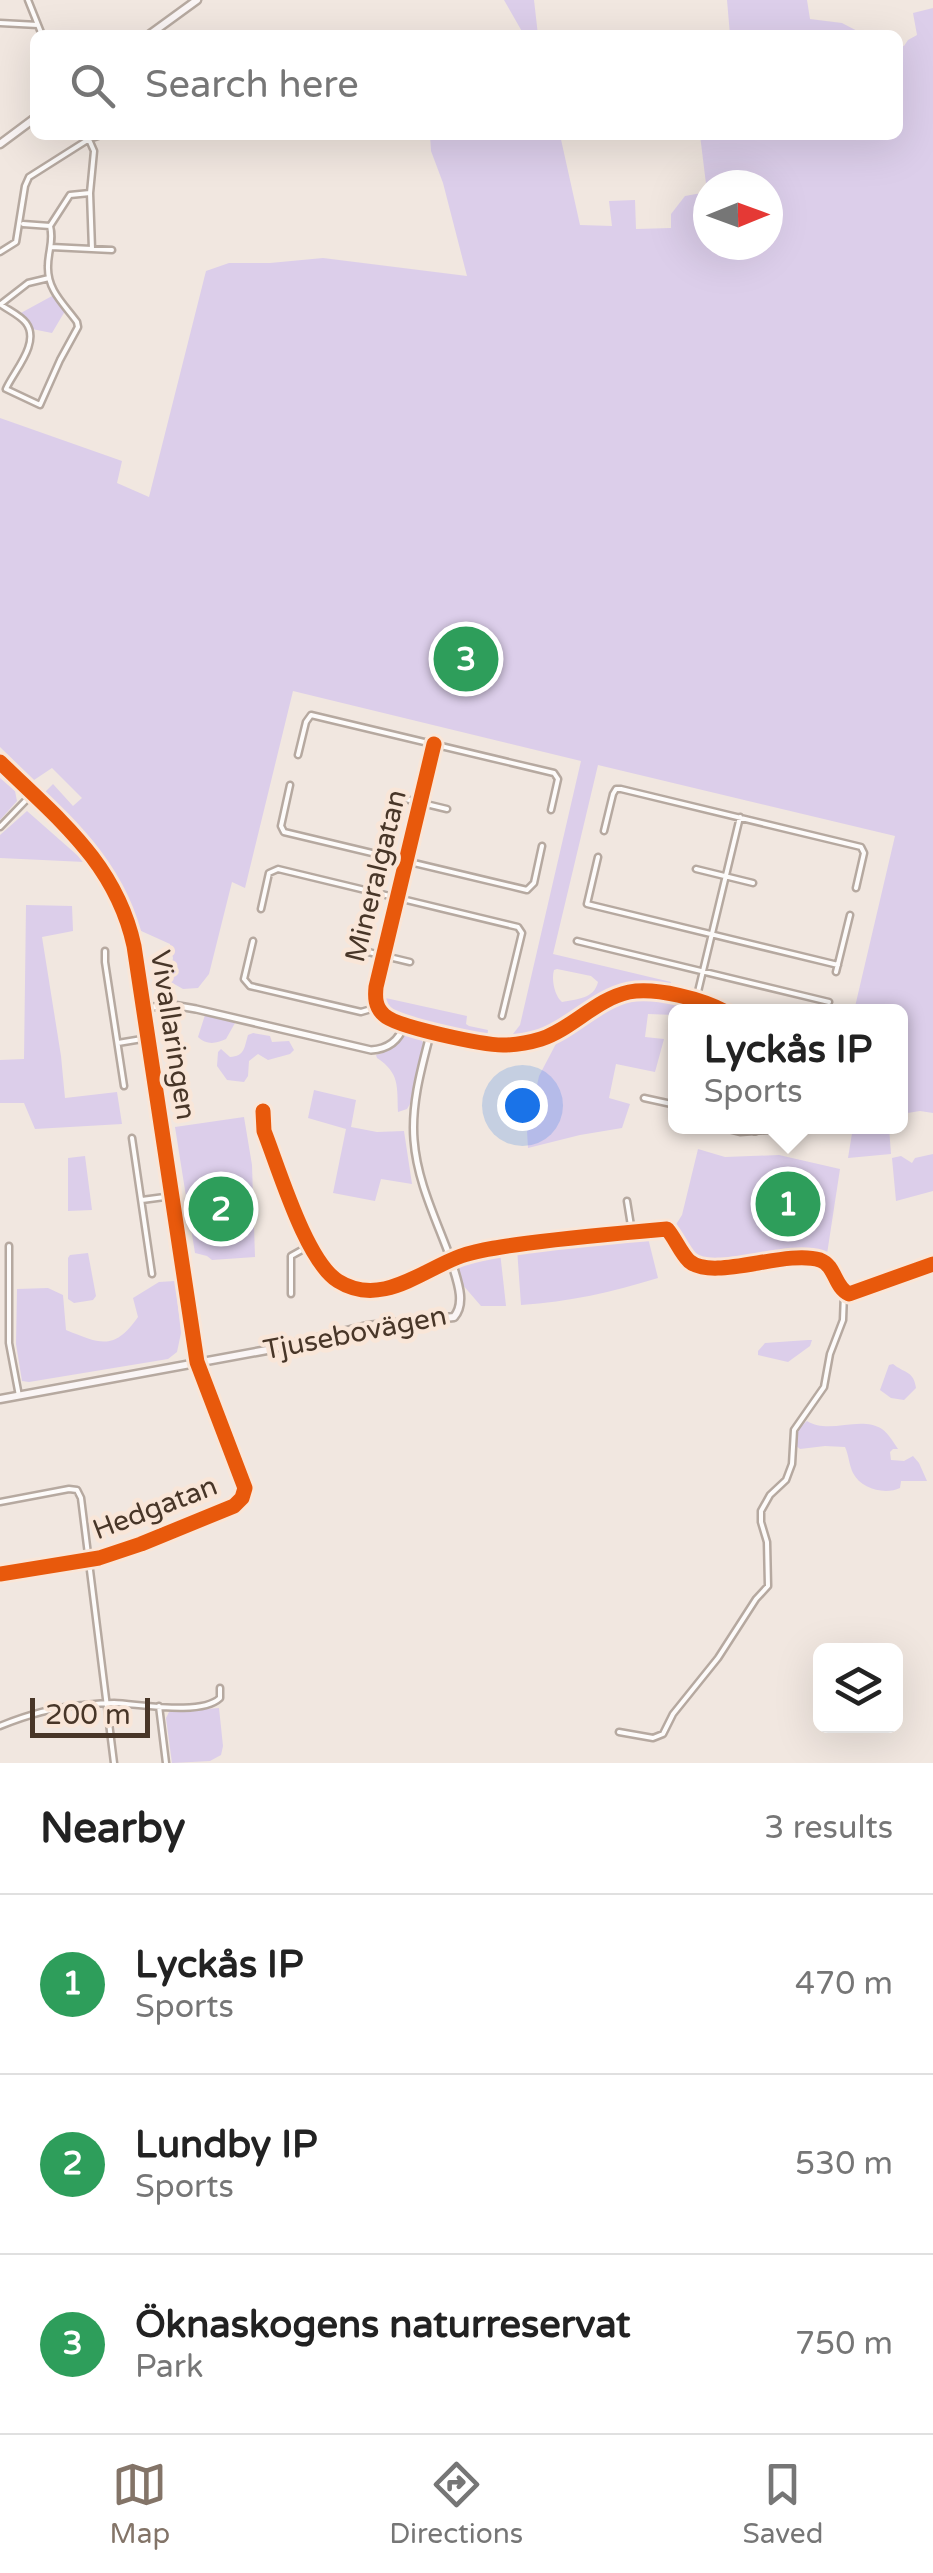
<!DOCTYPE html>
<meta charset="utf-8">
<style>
body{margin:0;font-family:"Varela Round",sans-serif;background:#f6f6f6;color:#222}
.controls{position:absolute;right:30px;bottom:30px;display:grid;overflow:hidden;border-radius:15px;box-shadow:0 10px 40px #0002}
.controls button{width:90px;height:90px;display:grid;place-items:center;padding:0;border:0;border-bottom:2px solid #e0e0e0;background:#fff;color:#222;font:50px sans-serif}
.compass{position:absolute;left:693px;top:170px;width:90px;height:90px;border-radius:50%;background:#fff;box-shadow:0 10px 40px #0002;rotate:89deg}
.scale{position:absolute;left:30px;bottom:25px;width:120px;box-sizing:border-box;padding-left:10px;border:5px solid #483628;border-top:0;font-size:28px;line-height:35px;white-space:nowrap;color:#483628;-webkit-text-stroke:8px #f9e6d8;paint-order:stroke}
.you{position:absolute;left:522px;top:1105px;width:35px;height:35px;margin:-25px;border:8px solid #fff;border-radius:50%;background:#1a73e8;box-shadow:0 0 0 15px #1a73e833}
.badge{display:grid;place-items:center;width:65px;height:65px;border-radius:50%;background:#837468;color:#fff;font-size:32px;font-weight:700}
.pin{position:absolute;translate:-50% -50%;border:5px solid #fff;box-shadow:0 2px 10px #0006}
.popup{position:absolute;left:668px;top:1004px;width:240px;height:130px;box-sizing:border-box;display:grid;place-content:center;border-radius:15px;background:#fff;filter:drop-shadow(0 2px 8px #0005);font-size:32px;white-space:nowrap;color:#767676}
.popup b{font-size:38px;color:#222}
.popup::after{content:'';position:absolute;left:50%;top:100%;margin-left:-20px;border:20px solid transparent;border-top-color:#fff}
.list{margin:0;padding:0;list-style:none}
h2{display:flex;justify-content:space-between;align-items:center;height:130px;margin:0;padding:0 40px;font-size:42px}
h2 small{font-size:32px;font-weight:400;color:#767676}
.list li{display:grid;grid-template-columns:65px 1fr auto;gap:30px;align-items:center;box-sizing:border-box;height:180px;padding:0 40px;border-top:2px solid #e0e0e0}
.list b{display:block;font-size:38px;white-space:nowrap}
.list p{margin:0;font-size:32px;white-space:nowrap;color:#767676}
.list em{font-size:32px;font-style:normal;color:#767676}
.icon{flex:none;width:55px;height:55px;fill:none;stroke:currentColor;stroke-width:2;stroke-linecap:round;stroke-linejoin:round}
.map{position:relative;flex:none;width:933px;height:1763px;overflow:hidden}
.search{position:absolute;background:#fff;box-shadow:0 10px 40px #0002;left:30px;right:30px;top:30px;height:110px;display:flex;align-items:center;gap:25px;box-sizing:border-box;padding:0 35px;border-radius:15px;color:#767676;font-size:38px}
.sheet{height:670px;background:#fff}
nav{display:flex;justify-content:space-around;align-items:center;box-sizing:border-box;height:140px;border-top:2px solid #e0e0e0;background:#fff;font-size:28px;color:#767676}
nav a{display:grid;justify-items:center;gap:5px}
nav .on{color:#837468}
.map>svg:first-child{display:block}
.green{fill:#dcceea;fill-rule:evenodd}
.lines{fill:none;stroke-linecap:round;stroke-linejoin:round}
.minor-casing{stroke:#b6a9a0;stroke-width:9}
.tertiary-casing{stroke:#b6a9a0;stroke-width:10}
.secondary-casing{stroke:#b6a9a0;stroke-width:11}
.minor{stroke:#fdfbfa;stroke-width:4}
.tertiary{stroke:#fdfbfa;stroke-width:5}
.secondary{stroke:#faf5f5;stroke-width:6}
.cycleway-casing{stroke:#f9e6d8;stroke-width:21}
.cycleway{stroke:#e8590c;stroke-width:15}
.labels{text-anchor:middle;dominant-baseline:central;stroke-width:9;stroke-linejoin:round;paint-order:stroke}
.street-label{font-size:28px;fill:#483628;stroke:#f9e6d8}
</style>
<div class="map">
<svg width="933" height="1763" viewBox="0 0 933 1763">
<rect width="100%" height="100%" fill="#f1e7e0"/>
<path class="green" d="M504,0H534L538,35H524Z
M727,0H807L810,19L842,23L865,35H730Z
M933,8V1113L920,1111L901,1114L900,1012L854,1011L895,836L598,765L553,954L671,982L670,985C654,987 638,984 622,989C580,1003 562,1038 513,1034L520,1025L581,761L293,691L245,888L232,882L209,974L198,988L183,989L169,981L173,958L170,944L139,930L131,905L110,865L43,794L53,784L73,806L82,798L52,768L34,780L0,747V418L122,461L117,483L149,497L206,271L229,263H270L323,258L467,276L443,183L431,151L430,135H560L580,225L612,226L609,201L635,200L636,229L671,228V214L685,196L707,192L700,135H898V45L904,46L908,40L917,35L913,13ZM708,185H768V245H708ZM557,969L591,976L598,982C594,999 577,999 562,1002C555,996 551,980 554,970Z
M52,296L65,311L52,333L32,329L19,314Z
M0,778L15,791L17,801L0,820Z
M27,811L85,862L0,858V835Z
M26,905L72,906L73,931L42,937L61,1056L65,1098L117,1092L122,1124L35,1129L24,1103H0V1060L24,1059Z
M642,994L689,1001L676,1012L675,1015L648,1014L645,1037L664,1039L655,1072L616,1064L609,1098L630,1104L622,1128L580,1135L528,1148L527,1131L539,1076L559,1038L618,1000Z
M381,997L467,1016L466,1024L469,1026L488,1030L487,1040L391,1016L381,1005Z
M205,1015L235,1023L226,1039C216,1044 206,1045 198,1037Z
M411,1031L420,1034L423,1043L410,1104L407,1109L398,1112C397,1087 400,1073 377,1058L376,1055C393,1052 397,1037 411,1031Z
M253,1033L270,1036L272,1042L289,1041L294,1050L290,1054L268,1060L258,1054L249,1061L248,1076L244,1082L227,1080L217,1066L218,1052L221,1049L230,1057C245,1056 244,1048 248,1035Z
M314,1090L356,1100L351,1127L377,1132L404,1131L412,1184L381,1179L375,1201L333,1193L346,1129L308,1118Z
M244,1117L252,1165L255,1257L212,1260L207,1256L195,1253L175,1127Z
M853,1127H889L891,1154L848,1158Z
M698,1149L725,1157L779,1155L840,1169L827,1254L824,1256L760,1258L708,1265L696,1260L687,1251L675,1226L682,1215Z
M933,1154V1191L896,1201L892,1158L901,1156L912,1163L915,1158Z
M85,1156L92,1210L68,1211V1158Z
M647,1234L658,1278C612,1292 569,1302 521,1305L517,1248Z
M500,1252L506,1306H481L462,1284L457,1264L462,1259Z
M88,1253L96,1296L93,1300L74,1303L68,1299V1258L70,1255Z
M175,1281L181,1333L177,1352L168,1359L29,1382L22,1381L16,1344L17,1289L48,1288L63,1295L66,1330C101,1344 114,1351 138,1317L133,1298L159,1282Z
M808,1340H812L810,1346L788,1362L758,1355V1351L765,1343Z
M893,1364C904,1373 914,1371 916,1388L904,1400L891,1398L880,1390L889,1365Z
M807,1421C830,1435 859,1415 882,1429C888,1433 894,1443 898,1449H893L890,1452L891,1460L904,1461L913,1456L919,1463L927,1481H901L900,1488C885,1495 861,1489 853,1473C849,1465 849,1456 845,1447L825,1446L800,1449L795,1445L798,1429Z
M219,1708L223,1746L221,1755L210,1761L172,1763L166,1718L169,1712Z"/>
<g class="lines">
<defs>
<path id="minor" d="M28,0L42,35
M0,23L38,25
M87,135L94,151L90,193L92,249
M23,224L50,226L70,195L90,193
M51,247L112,250
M0,252L16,242L25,186L29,177L89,139L101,135
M0,304C8,310 20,315 26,323C41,343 13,372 6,389L40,405L60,360L78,327L77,322C64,304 47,290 48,266C48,251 54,241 50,226
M1,304L28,283L49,278
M298,755L306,722L311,715L554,773L558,779L551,810
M290,785L281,826L284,832L527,890L534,883L542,846
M393,796L447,809
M0,827L32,794
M604,831L613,794L616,789H621L861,847L864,853L856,888
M598,857L587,904L838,965
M696,869L753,883
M261,909L269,873L278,869L518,927L522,933L502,1016
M253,941L244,979L250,986L361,1012L378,1007
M577,941L829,1002
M356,949L410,962
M105,951V962L124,1086
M836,972L850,915
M696,1000L740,817
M118,1043L148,1038
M674,1065H676
M644,1098L676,1105
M263,1111L264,1131C274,1156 283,1180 293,1204C309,1245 323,1296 378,1290C403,1287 428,1272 450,1261
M716,1126L740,1132L769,1130
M132,1138L152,1274
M142,1200L172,1196
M627,1201L632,1232
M9,1246V1343L19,1396
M291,1294V1256L309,1246
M0,1502L69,1489L77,1490L81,1498L114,1763
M159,1706L166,1763
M0,1726C27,1715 54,1707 83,1705C93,1704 103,1703 114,1703C140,1704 201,1716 220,1698V1688
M619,1732L653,1738L663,1734L673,1714L718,1658L756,1599L768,1586L767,1542L761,1522V1511L770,1495L786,1480L792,1464L794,1430L824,1387L830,1354L843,1320L844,1293"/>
<path id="tertiary" d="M434,744L376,987C375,997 375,1007 384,1015C396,1027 483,1045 503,1045C515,1045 528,1043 541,1039C572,1029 596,999 629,992C656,987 702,999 726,1012
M0,762C58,819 116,863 134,946L197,1362L245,1488L242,1498L234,1506L141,1544L99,1558L0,1574
M143,1008L173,1005L196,1009L371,1050C388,1049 399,1041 404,1025
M431,1031C422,1066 411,1103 414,1140C417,1182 437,1221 451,1260L506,1247L610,1233L667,1229C675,1238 680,1252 689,1261C713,1282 785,1249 820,1260C836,1266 834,1287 849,1294L933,1264
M754,1126L755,1131"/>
<path id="secondary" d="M149,35L197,0
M0,144L35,118
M0,1399L267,1350L367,1326L454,1317C467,1302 456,1278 451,1260"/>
</defs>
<use href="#minor" class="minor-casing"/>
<use href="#tertiary" class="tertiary-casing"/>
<use href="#secondary" class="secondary-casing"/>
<use href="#minor" class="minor"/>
<use href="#tertiary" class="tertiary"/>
<use href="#secondary" class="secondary"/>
<defs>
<path id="cycleway" d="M434,744L376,987C375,997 375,1007 384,1015C396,1027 483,1045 503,1045C515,1045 528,1043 541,1039C572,1029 596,999 629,992C656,987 702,999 726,1012
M0,762C58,819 116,863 134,946L197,1362L245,1488L242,1498L234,1506L141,1544L99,1558L0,1574
M263,1111L264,1131C279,1169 306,1261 338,1281C381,1308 422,1270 461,1256C482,1249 506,1246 529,1243C575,1237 621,1233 667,1229C675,1238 680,1252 689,1261C713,1282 785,1249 820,1260C836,1266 834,1287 849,1294L933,1264"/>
</defs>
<use href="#cycleway" class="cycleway-casing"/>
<use href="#cycleway" class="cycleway"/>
</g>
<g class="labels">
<g class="street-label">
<text transform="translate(376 876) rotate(-76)">Mineralgatan</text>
<text transform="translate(173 1035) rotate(81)">Vivallaringen</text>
<text transform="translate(355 1333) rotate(-11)">Tjusebovägen</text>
<text transform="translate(155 1508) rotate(-21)">Hedgatan</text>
</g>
</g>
</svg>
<div class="controls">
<button><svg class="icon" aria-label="layers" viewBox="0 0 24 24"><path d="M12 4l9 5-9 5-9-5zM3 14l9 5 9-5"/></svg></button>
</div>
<svg class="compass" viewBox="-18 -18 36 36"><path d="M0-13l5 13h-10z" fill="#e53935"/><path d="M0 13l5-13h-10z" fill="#767676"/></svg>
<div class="scale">200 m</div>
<div class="you"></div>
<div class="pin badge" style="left:788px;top:1204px;background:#2e9e5b">1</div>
<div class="popup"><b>Lyckås IP</b>Sports</div>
<div class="pin badge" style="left:221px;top:1209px;background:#2e9e5b">2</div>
<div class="pin badge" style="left:466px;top:659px;background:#2e9e5b">3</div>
<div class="search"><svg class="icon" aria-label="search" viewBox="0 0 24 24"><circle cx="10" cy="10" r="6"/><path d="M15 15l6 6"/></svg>Search here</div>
</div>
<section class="sheet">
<h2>Nearby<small>3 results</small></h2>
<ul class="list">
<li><span class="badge" style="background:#2e9e5b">1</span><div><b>Lyckås IP</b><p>Sports</p></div><em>470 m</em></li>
<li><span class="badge" style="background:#2e9e5b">2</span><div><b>Lundby IP</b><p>Sports</p></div><em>530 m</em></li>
<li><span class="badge" style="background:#2e9e5b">3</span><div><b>Öknaskogens naturreservat</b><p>Park</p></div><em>750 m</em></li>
</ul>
</section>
<nav>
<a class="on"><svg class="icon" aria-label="map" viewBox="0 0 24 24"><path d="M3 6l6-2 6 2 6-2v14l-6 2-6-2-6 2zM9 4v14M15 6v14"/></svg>Map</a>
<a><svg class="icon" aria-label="directions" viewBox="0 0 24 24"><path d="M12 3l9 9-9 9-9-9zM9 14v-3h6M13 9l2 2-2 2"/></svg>Directions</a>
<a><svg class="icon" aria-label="saved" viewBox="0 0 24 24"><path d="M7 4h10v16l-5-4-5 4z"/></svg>Saved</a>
</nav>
